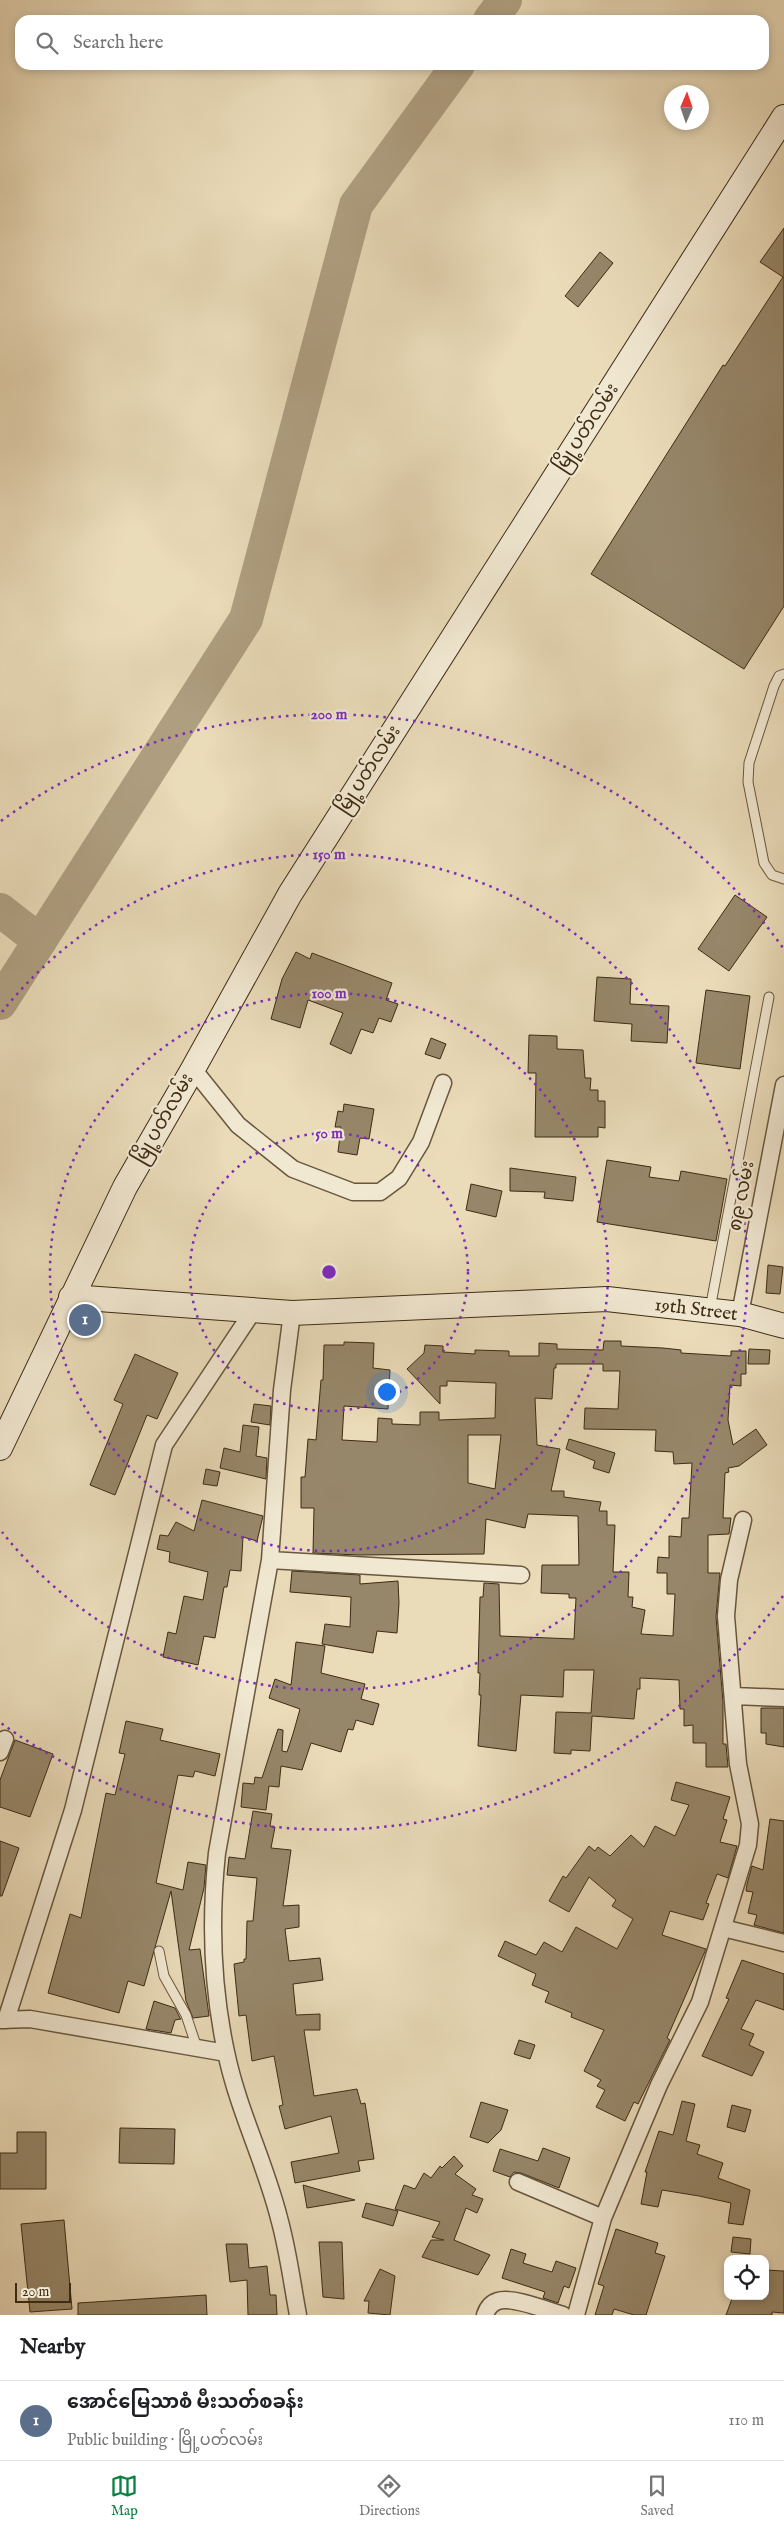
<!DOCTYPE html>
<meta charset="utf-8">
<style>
body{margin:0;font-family:"IM FELL English","Noto Sans Myanmar",serif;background:#f2f2f2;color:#202124}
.controls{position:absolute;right:15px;bottom:15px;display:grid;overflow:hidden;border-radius:10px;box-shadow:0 2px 8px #0003}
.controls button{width:45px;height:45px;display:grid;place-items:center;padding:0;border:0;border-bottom:1px solid #e0e0e0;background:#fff;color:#202124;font:25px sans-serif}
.compass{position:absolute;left:664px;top:85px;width:45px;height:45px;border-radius:50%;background:#fff;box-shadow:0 2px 8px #0003;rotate:2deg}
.scale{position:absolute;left:15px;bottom:12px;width:56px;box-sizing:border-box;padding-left:5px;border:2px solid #3d2b14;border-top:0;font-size:14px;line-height:18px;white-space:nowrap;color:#3d2b14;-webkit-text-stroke:4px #f1e8d2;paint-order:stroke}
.you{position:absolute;left:386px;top:1391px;width:18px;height:18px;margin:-12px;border:4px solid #fff;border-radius:50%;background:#1a73e8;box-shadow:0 0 0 8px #1a73e833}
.badge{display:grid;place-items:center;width:32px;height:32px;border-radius:50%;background:#0b8043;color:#fff;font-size:16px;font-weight:700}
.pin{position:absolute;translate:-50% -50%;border:2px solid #fff;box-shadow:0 1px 5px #0006}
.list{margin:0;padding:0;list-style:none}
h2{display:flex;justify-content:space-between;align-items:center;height:65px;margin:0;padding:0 20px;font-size:21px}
h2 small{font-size:16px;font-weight:400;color:#757577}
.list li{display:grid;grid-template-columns:32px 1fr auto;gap:15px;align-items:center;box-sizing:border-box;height:80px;padding:0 20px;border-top:1px solid #e0e0e0}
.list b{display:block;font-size:19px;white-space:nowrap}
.list p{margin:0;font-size:16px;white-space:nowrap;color:#757577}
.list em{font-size:16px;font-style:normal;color:#757577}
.icon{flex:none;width:28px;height:28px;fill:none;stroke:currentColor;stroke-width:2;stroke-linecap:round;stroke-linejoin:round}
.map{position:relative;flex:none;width:784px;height:2315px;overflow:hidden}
.search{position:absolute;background:#fff;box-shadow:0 2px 8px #0003;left:15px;right:15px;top:15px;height:55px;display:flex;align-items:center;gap:12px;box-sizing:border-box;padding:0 18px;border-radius:15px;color:#757577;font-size:19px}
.sheet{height:145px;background:#fff}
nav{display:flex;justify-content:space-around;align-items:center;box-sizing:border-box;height:70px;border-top:1px solid #e0e0e0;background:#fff;font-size:14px;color:#757577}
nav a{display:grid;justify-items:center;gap:2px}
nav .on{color:#0b8043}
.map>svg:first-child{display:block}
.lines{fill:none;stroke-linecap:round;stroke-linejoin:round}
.river{stroke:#af9f81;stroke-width:34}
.building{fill:#97876a;stroke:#3d2b14;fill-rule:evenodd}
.lane-casing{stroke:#68573d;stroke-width:11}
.street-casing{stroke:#68573d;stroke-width:19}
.secondary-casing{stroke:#3d2b14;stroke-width:26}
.lane{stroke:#f1e8d2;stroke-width:9}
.street{stroke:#f1e8d2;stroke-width:16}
.secondary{stroke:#f1e8d2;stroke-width:24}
.ring{fill:none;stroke:#7b2cbf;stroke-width:2.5;stroke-dasharray:2.5 5}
.labels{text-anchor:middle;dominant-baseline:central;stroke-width:4.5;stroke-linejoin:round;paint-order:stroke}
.street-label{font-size:19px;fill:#3d2b14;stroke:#f1e8d2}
.centre{fill:#7b2cbf;stroke:#f1e8d2;stroke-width:2.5}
.ring-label{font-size:15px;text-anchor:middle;font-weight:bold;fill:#7b2cbf;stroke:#f1e8d2;stroke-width:4.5;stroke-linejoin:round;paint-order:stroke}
</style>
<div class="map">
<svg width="784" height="2315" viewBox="0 0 784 2315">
<rect width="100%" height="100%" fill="#eadbb9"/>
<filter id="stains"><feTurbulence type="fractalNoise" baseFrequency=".004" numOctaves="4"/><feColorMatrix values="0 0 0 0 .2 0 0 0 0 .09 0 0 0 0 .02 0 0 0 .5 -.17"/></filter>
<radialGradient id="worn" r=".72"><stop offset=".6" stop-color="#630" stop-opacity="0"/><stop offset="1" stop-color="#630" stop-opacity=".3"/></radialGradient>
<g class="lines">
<path class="river" d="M490,20L505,0
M0,910L40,941
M0,1003L246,619L356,205L458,65"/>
</g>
<path class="building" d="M784,228V606L744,669L591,574L723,365L725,366L783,277L760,262Z
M600,252L613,263L578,307L565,296Z
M735,895L767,917L729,971L698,949Z
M296,952L310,959L312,953L392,983L386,1000L398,1004L391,1022L379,1018L373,1033L361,1029L351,1054L330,1044L343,1013L308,1000L300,1028L271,1019L282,979Z
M597,977L631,979L630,1004L669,1006L667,1043L631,1041L632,1024L594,1021Z
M706,990L750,996L740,1069L696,1063Z
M529,1035L557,1036V1049L583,1050L585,1078H591L590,1090H598V1101H605V1128L598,1127V1137H535L536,1073H528Z
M431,1038L446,1044L440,1059L425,1054Z
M344,1104L374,1109L369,1139L360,1138L357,1155L338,1152L341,1127H335L338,1111L343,1112Z
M607,1160L651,1167L649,1177L679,1181L681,1171L727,1179L716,1241L597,1222Z
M510,1168L576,1177L573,1201L544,1198L545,1192L510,1191Z
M471,1184L502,1191L496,1217L466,1210Z
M768,1265L783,1267L780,1294L766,1293Z
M604,1341H621V1346L663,1348L681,1350V1353L731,1356V1351H746V1374H741V1386L730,1385L728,1420L733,1445L756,1429L767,1445L739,1466L728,1468L729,1472L725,1473L723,1518H731L729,1534L708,1535V1573H720L716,1617L723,1702V1744H726L728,1767H706V1743H693V1725L684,1726V1709H680L679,1680L640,1678V1689H637L634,1719L592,1716L590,1751L571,1750V1754L554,1753L556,1712L591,1713L594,1670H564L563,1697L521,1695L516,1751L478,1746L481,1695H479L480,1673H478L480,1597H483L484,1583L499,1584L500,1636L574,1639L576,1598H569V1594L541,1593L542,1565H579L578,1516L528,1514L525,1528L486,1519L484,1554L359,1555L313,1553L314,1508H301V1477H305L308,1439L316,1440L321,1380H323L324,1345H344V1342L374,1343L373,1368L390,1370L388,1409L344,1406L342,1440L377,1442L378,1418L392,1419V1424L420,1425V1412H439V1420L495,1418L496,1383L447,1381V1386H440V1404L407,1369L424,1353L425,1345L443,1346V1352L475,1354V1350L509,1351V1356H539V1343L557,1344V1349L603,1350ZM556,1364H603V1371H620L618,1409L585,1408L584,1429L656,1430L655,1451L673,1452L674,1464L692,1463L689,1518H682L681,1537L669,1536V1558L658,1557L657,1573H667V1594H675L673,1636L641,1634L645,1610L632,1607L633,1597H628L629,1572H613L615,1525H607V1511H599L601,1502L564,1497V1491H551L560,1449L537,1445L535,1398L552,1399L554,1368H556ZM468,1435H501L495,1489L468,1483Z
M749,1349L770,1350L769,1364H748Z
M135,1354L178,1373L157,1419L147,1415L115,1495L90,1485L123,1404L114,1400Z
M254,1404L271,1406L270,1425L251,1422Z
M243,1425L259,1427L256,1456L267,1458L266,1479L220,1468L224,1448L240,1452Z
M569,1439L615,1453L609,1473L593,1468L595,1461L566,1449Z
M206,1469L220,1472L217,1486L203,1484Z
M202,1500L263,1516L257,1541L243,1537L241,1571L230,1570L227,1587H224L215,1638L204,1636L198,1665L163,1657L168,1632L176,1634L184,1596L203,1600L208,1572L169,1562L170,1552L157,1549L160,1535L168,1536L176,1522L194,1531Z
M292,1571L360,1575V1584L398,1581L399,1603L397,1633L377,1631L373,1653L322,1644L325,1624L350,1627L351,1597L290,1592Z
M296,1642L325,1646L321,1673L365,1684L361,1699L379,1704L373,1725L356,1720L353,1730L348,1729L341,1752L311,1743L302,1770L281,1766L279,1787L269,1786L266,1810L241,1807L243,1783L254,1784L255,1777L262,1778L278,1729L283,1730L282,1751L287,1752L293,1734L300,1709L269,1698L275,1679L291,1685Z
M761,1708H784V1747L766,1744V1733H761Z
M126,1721L163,1729L160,1740L220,1754L215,1776L195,1771L193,1777L178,1775L156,1883L183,1890L188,1862L206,1865L204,1888L189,1950L200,1949L209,2016L193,2018L186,2001L171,1891L144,1986L128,1981L119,2013L48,1993L70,1914L81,1918L106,1793L115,1795L125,1754L119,1753Z
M15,1740L53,1754L30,1817L0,1807V1780Z
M676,1782L730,1797L723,1819L727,1820L720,1842L737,1846L728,1878L717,1874L706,1903L709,1904L703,1920L670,1911L662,1935L706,1949L667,2038L670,2040L638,2104L634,2102L625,2121L596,2107L605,2090L597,2086L601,2080L584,2071L604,2030L571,2017L572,2013L545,2002L549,1992L532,1985L536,1974L498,1956L505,1941L536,1955L544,1942L562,1952L576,1927L617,1949L633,1919L612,1906L616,1900L589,1877L569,1912L549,1901L563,1876L566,1878L589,1846L595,1851L598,1847L610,1856L631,1835L644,1847L655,1826L675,1836L689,1805L671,1800Z
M253,1811L272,1814L270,1826L275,1827L271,1848L291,1850L283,1906L299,1905V1927L285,1929L289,1961L320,1958L323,1980L293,1984L296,2015L320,2014V2030H304L314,2096L357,2089L361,2104L365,2103L374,2159L358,2161L360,2171L295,2183L291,2162L339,2153L331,2116L285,2129L279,2106L283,2105L274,2056L252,2061L246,2015L239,2016L234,1964L244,1962V1959H246L247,1921H253L257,1878L227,1875L229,1857L245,1859Z
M770,1819L784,1821V1933L754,1925L757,1915L748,1913L753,1892L746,1891L747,1884L752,1866L763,1870Z
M0,1841L19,1848L2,1896H0Z
M742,1960L784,1974V2010L756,2000L741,2029L754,2034L749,2045L764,2052L752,2076L702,2056L729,1999L726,1998Z
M154,2001L175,2008L180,2018L181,2019L175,2020L171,2033L146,2029Z
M519,2040L535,2045L530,2059L514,2054Z
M682,2101L695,2104L686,2141L700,2145L697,2154L723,2163L718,2178L750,2190L743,2225L728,2223L731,2203L699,2196L662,2190L658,2207L641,2204L647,2172H645L659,2131L673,2135Z
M481,2102L508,2110L501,2130L488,2143L470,2137Z
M732,2105L751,2110L745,2132L727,2127Z
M120,2128L175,2129L174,2164L119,2163Z
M17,2132H46V2189H0V2153H17Z
M543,2148L570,2158L559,2188L521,2173L514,2172L510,2177L493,2171L500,2149L538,2161Z
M454,2156L463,2166L455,2174L476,2189L472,2195L483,2199L477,2213L466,2208L454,2240L490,2255L478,2275L422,2257L431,2240H444L432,2237L440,2222L395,2209L404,2185L415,2189L424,2173L431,2178L440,2166L442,2168Z
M303,2185L355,2200L307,2208Z
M366,2203L398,2211L393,2226L362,2217Z
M64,2220L72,2309L30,2312L21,2224Z
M616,2229L658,2243L655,2253L665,2256L646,2315H634L614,2309L612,2315H595L604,2286L598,2284Z
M733,2237L751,2239L750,2254L731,2252Z
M319,2242H342L344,2299L323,2297Z
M226,2244H247L249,2268L267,2266L270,2295H276L277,2315H248L247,2280L230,2282Z
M511,2249L526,2254L523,2263L552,2272L556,2261L576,2268L569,2288L564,2286L558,2303L543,2298L545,2292L502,2278Z
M380,2269L395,2276L390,2315L368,2313L369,2301H364Z
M765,2270L784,2271V2313L772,2312V2315H726L733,2296H765Z
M206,2295L207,2315H78V2303Z"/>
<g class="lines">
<defs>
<path id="lane" d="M784,674L779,676L774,686L749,763L748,782L764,863L772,875L784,879
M710,1309L769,997
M159,1951L164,1976L186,2015L197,2048"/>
<path id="street" d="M193,1069L238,1125L293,1169L353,1192H380L399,1178L421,1142L443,1083
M292,1313L282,1390L270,1560L217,1853C210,1919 212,1987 226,2052C238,2110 265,2162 279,2218C288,2250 292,2283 298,2315
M740,1314L784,1085
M270,1560L521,1575
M734,1696L784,1698
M0,1752L5,1739
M723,1928L784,1943
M0,2020L30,2019L226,2053
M6,2020L73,1810L164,1445L253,1311
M518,2182L603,2218
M485,2315C487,2309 491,2303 498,2301C512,2296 549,2311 563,2315
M576,2315L603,2218L659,2085L700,2002L748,1845L750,1824L738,1764L726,1616L729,1580L743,1520"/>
<path id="secondary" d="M71,1297L292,1313L607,1299L740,1314L784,1326
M0,1448L125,1187L193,1069L290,894L784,117"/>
</defs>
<use href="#lane" class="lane-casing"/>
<use href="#street" class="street-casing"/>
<use href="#secondary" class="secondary-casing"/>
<use href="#lane" class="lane"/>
<use href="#street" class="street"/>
<use href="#secondary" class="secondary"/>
</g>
<g class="ring">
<circle cx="329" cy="1272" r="139"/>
<circle cx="329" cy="1272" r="279"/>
<path d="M2 1012A418 418 0 1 1 2 1532"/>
<path d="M783 1596A558 558 0 0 1 1 1723M1 821A558 558 0 0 1 783 948"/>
</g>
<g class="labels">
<g class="street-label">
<text transform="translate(587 428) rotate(-57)">မြို့ပတ်လမ်း</text>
<text transform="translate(369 770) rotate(-57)">မြို့ပတ်လမ်း</text>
<text transform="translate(164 1119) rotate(-60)">မြို့ပတ်လမ်း</text>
<text transform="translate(742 1196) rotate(-79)">၈၉ လမ်း</text>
<text transform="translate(696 1310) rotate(7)">19th Street</text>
</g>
</g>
<circle cx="329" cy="1272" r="8" class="centre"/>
<g class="ring-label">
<text x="329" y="719">200 m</text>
<text x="329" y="859">150 m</text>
<text x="329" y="998">100 m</text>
<text x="329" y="1138">50 m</text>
</g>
<rect width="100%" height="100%" filter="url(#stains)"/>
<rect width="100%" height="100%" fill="url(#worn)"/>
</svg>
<div class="controls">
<button><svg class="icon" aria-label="locate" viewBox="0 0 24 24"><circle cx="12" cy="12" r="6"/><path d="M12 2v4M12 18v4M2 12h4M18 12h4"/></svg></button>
</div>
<svg class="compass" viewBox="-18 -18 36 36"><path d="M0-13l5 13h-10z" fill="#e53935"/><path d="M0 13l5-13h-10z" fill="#757577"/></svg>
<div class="scale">20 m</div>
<div class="you"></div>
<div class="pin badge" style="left:85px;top:1320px;background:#5c6f8a">1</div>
<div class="search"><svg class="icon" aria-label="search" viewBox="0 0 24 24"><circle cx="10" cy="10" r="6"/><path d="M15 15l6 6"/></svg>Search here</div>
</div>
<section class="sheet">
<h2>Nearby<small></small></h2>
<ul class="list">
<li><span class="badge" style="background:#5c6f8a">1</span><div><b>အောင်မြေသာစံ မီးသတ်စခန်း</b><p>Public building · မြို့ပတ်လမ်း</p></div><em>110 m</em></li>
</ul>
</section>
<nav>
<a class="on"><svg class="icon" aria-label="map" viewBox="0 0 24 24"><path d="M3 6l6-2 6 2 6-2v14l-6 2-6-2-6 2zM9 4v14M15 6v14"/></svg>Map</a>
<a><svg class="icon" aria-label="directions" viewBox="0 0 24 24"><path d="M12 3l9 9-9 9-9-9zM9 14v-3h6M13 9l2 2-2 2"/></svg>Directions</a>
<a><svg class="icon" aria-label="saved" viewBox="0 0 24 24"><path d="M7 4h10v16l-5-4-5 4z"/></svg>Saved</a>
</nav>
